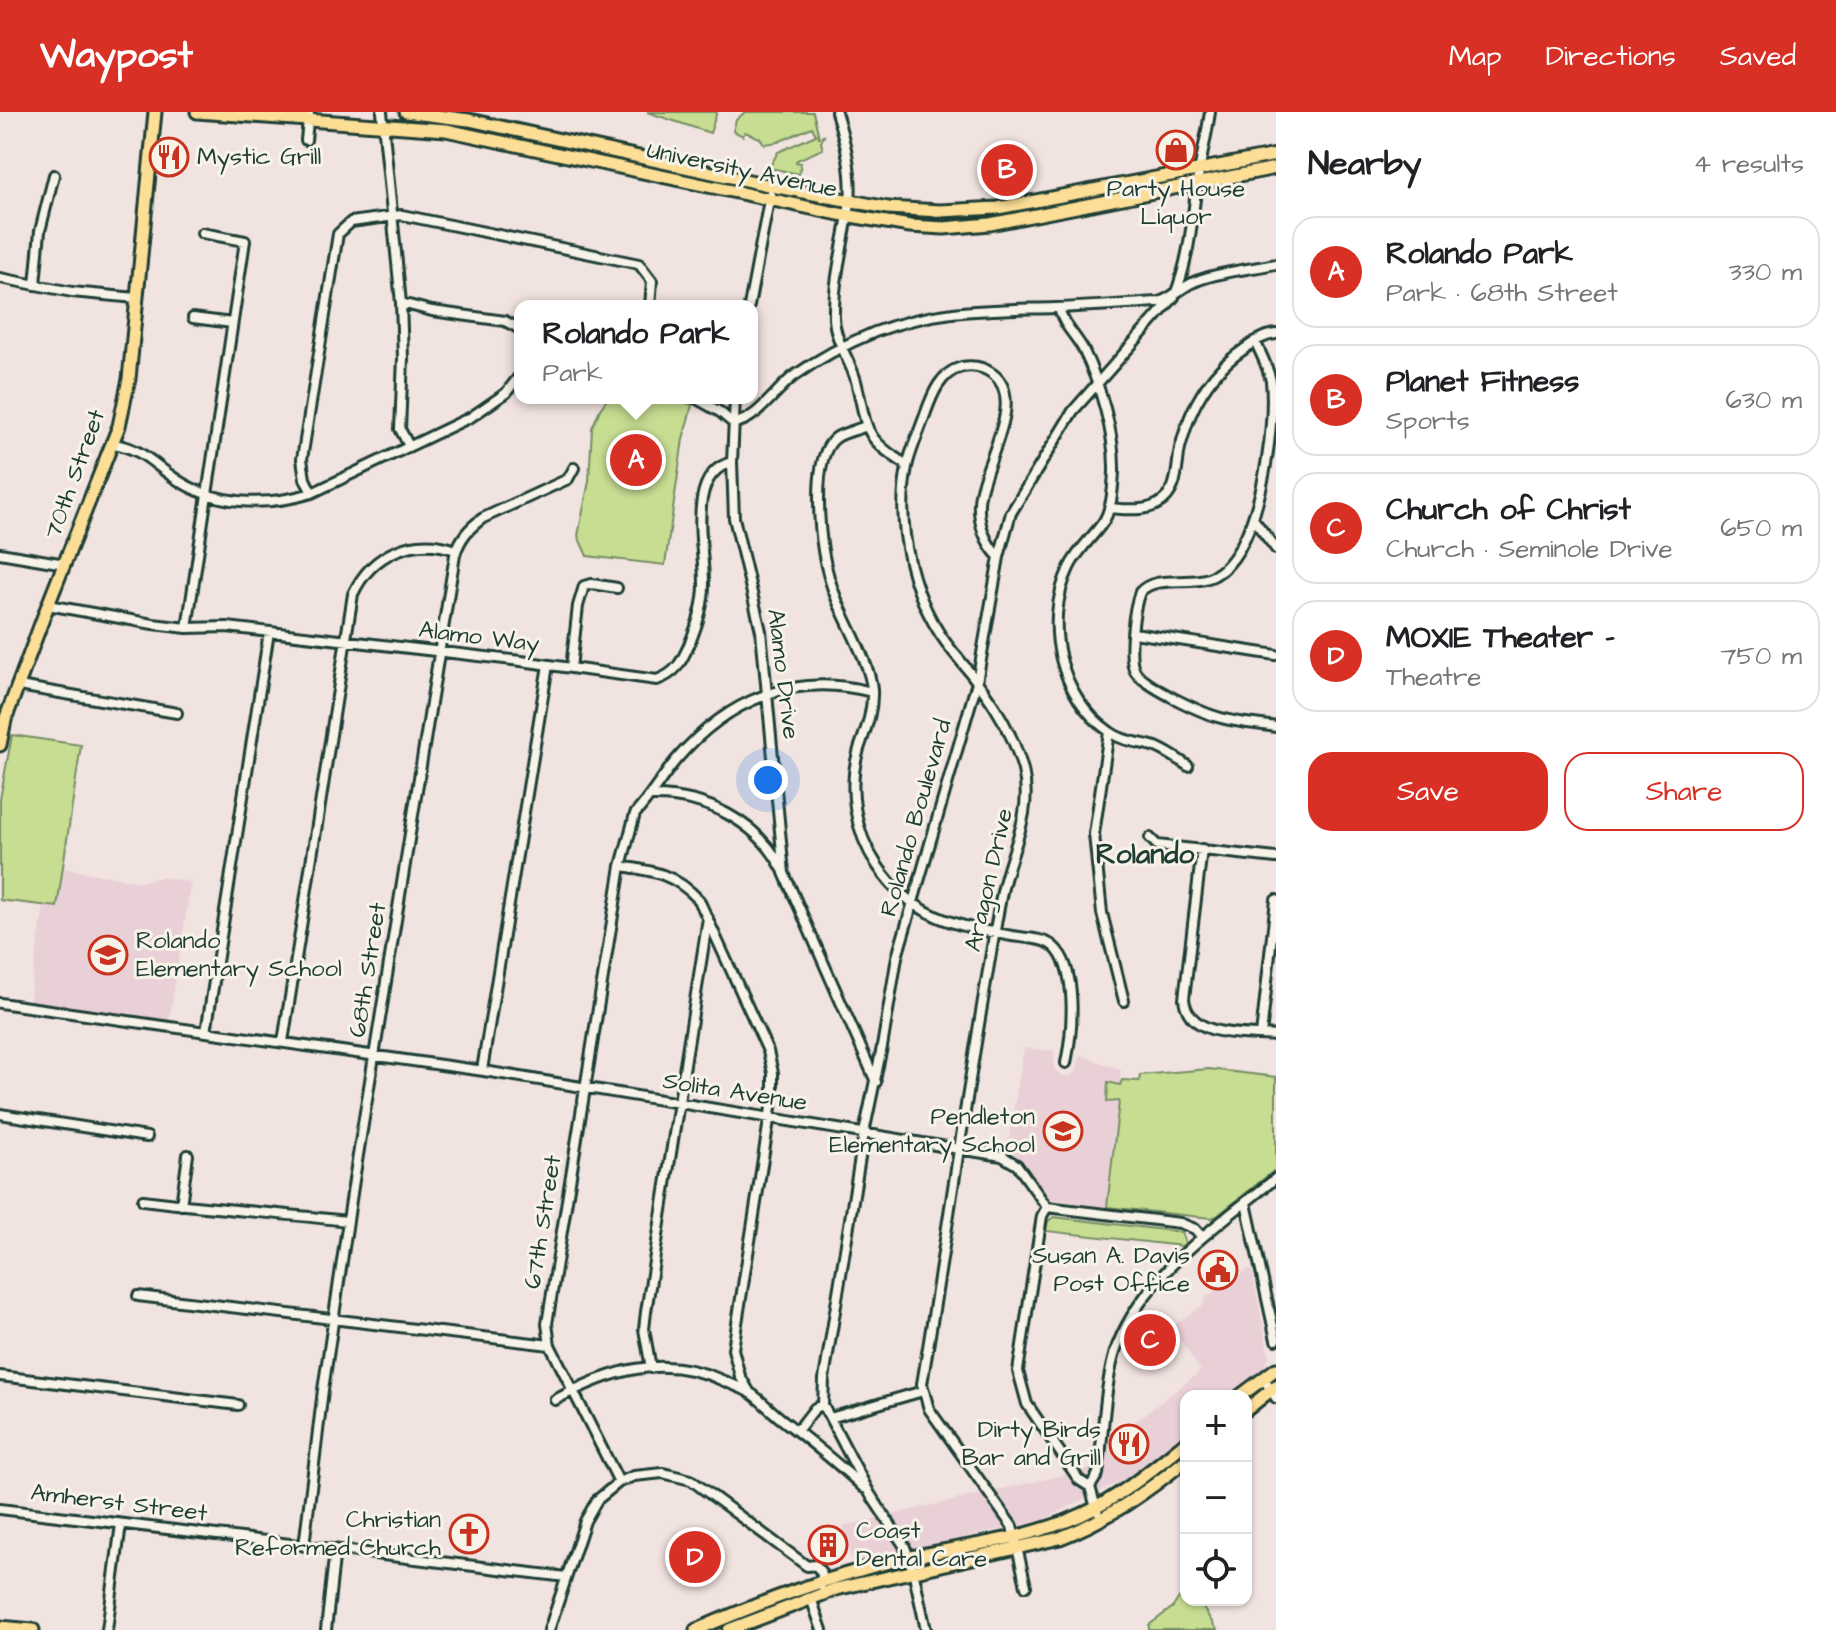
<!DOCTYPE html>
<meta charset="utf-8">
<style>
body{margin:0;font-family:"Architects Daughter",sans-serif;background:#f2f2f2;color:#202124}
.controls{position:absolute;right:24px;bottom:24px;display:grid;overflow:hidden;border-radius:16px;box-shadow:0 2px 6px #0004}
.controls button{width:72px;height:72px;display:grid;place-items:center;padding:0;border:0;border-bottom:2px solid #e0e0e0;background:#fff;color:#202124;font:40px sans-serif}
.you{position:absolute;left:768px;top:668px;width:28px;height:28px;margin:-20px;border:6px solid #fff;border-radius:50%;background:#1a73e8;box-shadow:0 0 0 12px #1a73e833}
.badge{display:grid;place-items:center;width:52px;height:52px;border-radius:50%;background:#d93025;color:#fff;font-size:26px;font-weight:700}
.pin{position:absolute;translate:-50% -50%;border:4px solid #fff;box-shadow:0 2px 8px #0006}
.popup{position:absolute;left:514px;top:188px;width:244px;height:104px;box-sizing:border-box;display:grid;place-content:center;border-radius:16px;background:#fff;filter:drop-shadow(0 2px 6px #0005);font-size:26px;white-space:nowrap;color:#757577}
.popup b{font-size:30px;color:#202124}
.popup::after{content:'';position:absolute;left:50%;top:100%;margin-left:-16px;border:16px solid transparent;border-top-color:#fff}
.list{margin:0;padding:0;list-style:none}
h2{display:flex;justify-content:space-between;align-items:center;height:104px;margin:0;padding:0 32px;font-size:34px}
h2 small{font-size:26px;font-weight:400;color:#757577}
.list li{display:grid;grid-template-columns:52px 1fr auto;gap:24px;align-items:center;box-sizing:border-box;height:112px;margin:0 16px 16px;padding:0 16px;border:2px solid #e0e0e0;border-radius:24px}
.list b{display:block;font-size:30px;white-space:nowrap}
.list p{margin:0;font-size:26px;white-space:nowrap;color:#757577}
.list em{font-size:26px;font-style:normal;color:#757577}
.actions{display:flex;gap:16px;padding:24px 32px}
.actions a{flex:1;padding:18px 0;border:2px solid #d93025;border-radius:24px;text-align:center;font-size:28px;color:#d93025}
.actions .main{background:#d93025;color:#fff}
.icon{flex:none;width:44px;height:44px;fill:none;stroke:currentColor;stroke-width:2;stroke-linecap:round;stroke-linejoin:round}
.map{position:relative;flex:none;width:1276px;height:1518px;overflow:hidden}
header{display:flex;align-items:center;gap:48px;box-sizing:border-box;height:112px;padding:0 40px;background:#d93025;color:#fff}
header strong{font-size:38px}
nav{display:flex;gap:44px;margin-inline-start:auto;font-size:28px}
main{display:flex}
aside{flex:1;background:#fff}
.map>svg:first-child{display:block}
.built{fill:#e9d0d6}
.green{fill:#c7dd92;stroke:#738d63;stroke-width:2}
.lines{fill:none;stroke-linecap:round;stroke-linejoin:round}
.minor-casing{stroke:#1f3d34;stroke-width:14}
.major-casing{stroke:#1f3d34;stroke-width:17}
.minor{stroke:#f7f3e8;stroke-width:8}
.major{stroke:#fcde96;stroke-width:11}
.labels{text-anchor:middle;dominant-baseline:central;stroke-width:6;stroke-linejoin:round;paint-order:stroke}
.poi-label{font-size:24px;fill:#1f3d34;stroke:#f7f3e8;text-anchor:end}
.street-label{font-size:24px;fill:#1f3d34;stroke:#f7f3e8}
.quarter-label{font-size:28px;font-weight:bold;fill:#1f3d34;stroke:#f7f3e8}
</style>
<header>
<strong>Waypost</strong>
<nav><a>Map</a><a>Directions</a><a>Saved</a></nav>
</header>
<main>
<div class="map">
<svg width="1276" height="1518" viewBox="0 0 1276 1518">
<rect width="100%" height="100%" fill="#f1e3e0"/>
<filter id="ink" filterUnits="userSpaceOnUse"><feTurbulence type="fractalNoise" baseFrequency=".0125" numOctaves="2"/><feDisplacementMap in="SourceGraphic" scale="16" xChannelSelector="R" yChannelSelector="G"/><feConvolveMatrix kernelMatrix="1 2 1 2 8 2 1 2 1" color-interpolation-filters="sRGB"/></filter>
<g filter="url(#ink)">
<path class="built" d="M63,756L141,770L162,765L191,770L169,909L29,890L44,794L57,795Z
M1024,936L1054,939V957L1063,964H1070L1076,960L1081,943L1121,958L1107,1095L1050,1087L1020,1047L1007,1037Z
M1249,1157L1252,1159L1269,1244L1265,1255L1228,1284H1186V1320L1131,1364L1043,1408L853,1451L843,1414L1106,1353L1111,1321L1121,1314H1130L1201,1259L1171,1215L1203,1193L1206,1185Z"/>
<path class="green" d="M647,0H717L710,21Z
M745,0H813L819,25L824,24L821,30L823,37L797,48L796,50L801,51L799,62L769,56L778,40L816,23L812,15L778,30L764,32L760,26L745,20L743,24L733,19L736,8Z
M608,286H676L692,293L683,327L665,453L587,444L578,424L589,369L592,316L600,297Z
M12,623L81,633L57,795L0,788V687Z
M1209,957L1276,965V1057L1217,1104L1211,1106L1107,1095L1119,989L1107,990L1108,970L1120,973L1122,968L1139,969L1140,963Z
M1054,1105L1181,1120L1185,1131L1182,1134L1046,1119L1048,1109Z
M1186,1475V1488H1198L1217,1518H1149V1513L1173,1495Z"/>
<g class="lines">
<defs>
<path id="minor" d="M382,0L401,191L403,246L400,317L409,334
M836,0C845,29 853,60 850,90C845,128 833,167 834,206C835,229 850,248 856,269C868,316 861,325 907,353
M306,28L309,0
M0,166L72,180L136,186
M35,173L40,119L54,63
M401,191L432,199L505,209L520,217
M749,194L770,83
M1059,196C1062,211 1075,223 1083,237C1100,272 1115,322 1114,360C1113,376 1112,400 1101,413C1090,428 1077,439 1069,456C1043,511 1059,585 1110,620C1123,630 1141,630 1156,635C1168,640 1178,647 1188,654
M193,206L232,211
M1255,229C1261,242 1268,255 1271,269C1276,315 1260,439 1215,463C1193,476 1157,461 1140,480C1134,495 1127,545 1135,559C1145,575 1202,601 1221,606C1239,611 1258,612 1276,615
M695,286L720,300L733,311C757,309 775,278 794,264C818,247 848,231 875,220C939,196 989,198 1055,196C1090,195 1125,192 1159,190C1175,185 1183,173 1199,168C1223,159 1251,157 1276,152
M735,286L732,350L734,406L761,519L784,761L876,970
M866,314C857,318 845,320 837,325C820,336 819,369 819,387C819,422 823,455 837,488C847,512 871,554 872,578C873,600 866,617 859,637C847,676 855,720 877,753C911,805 956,814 1012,824C1025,826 1043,826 1053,834C1079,856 1072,922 1066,951
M114,332C142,337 151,350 173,365C214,394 265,395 312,381L471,305L506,281L520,263
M312,381L305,367L302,347L338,122L351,110L402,103L639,152L652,169L650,194
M1109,396C1124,397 1144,400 1158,392C1179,380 1176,356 1180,336C1183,325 1187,311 1192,300C1203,276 1221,253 1243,238C1254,230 1263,223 1276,222
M1254,408L1276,437
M0,441L65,452
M999,445C985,431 978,411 979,391C980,356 1028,289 993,262C984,255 973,253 962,255C937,261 930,290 922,311C917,325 910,340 907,355C895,417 913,492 954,541C984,577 1011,612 1023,658C1034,704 1009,740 1001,785C971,947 949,1110 922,1272L929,1297L1012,1414L1026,1474
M48,493L153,512L187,516L227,515L521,549L657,568C676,561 681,551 689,533C697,514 704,494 704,473C705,438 684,362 732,350
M187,516L245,129L202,121
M1134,521L1276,543
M571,556L578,494L584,474L592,472L617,476
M19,574L177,601
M1109,620L1094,722L1102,801L1124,889
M651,684C705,683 758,709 783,758
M1150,726L1157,733L1276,746
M1202,737L1184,887C1189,927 1244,921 1276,924
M621,754C654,759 675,762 699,788L768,939L773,961V983L733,1237L740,1264L750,1281
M0,891L484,959L1002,1044L1017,1053L1047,1095L1180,1111L1195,1117L1202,1125
M206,920L269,520
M1261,923L1276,788
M283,930L353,482C372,441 414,423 456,438
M482,958L548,553
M0,1002L147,1025
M143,1088C211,1097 280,1101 348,1109
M1246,1091L1276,1228
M181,1093L188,1043
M1047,1095L1042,1104L1018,1259L1027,1292L1079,1368L1090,1375L1097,1399
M138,1184L550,1233
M651,1256L644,1217L646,1200L708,806
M0,1264L238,1293
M1263,1266L1276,1286
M555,1288C610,1258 663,1241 724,1269C733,1273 744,1276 752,1282C763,1290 773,1301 784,1309C812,1331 838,1351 864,1376
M830,1306L923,1279
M797,1319L815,1296L823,1293
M619,1370L550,1233L547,1212L621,754L635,702C651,685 661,666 676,648C727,588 794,559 872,580
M1090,1375L1098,1362C1103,1326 1105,1266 1117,1234C1145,1161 1217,1114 1276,1066
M0,1397L566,1465
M304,1434L323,1278L354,1068L455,443C460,426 469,416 483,406L568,367L574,356
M811,1486L822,1518
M107,1518L121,1412
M326,1518L335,1437
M549,1518L585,1409L597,1388L619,1370L634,1364L663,1361L691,1368L807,1454L816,1453L822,1462L821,1473
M926,1518L913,1458L905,1435L870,1382L823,1293L824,1267L864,1021L882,935L897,845L977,570L999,445L1011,401L1073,299L1174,185C1187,154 1191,120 1195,87C1198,58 1206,29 1210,0"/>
<path id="major" d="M197,0L446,18L839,102L910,114L944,116L990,112L1276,56
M406,0L469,8L772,74L888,96L940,99L998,96L1276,43
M0,633L5,608L48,493L119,314L129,267L155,0
M1240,1284L1276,1257
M1246,1298L1276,1274
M0,1515L33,1518
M696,1518C764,1489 825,1466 897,1448C958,1434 1024,1429 1081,1403C1119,1386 1154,1356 1186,1330
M729,1518L836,1477L1060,1426C1107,1408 1147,1380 1186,1348"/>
</defs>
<use href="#minor" class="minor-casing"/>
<use href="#major" class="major-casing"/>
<use href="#minor" class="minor"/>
<use href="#major" class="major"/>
</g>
</g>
<defs>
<symbol id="shop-ring" viewBox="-11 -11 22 22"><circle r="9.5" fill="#f7f3e8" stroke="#c8321e" stroke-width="1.5"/><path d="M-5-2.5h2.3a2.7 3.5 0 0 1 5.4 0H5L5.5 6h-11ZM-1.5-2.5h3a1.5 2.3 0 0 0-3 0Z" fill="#c8321e"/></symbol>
<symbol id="restaurant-ring" viewBox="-11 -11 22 22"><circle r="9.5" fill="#f7f3e8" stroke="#c8321e" stroke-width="1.5"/><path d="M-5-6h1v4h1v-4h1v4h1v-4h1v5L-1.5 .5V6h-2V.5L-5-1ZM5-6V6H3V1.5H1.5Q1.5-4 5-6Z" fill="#c8321e"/></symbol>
<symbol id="school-ring" viewBox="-11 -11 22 22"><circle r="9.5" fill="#f7f3e8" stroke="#c8321e" stroke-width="1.5"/><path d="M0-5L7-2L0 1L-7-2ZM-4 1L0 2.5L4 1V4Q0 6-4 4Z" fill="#c8321e"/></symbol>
<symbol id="civic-ring" viewBox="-11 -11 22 22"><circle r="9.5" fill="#f7f3e8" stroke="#c8321e" stroke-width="1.5"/><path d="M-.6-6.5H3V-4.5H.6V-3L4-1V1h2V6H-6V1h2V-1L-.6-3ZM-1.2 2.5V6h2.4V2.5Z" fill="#c8321e"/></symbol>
<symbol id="church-ring" viewBox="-11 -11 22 22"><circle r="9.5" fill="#f7f3e8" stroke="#c8321e" stroke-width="1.5"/><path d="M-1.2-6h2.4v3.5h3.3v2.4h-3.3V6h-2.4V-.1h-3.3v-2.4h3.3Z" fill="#c8321e"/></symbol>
<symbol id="building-ring" viewBox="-11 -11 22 22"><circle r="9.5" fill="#f7f3e8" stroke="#c8321e" stroke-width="1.5"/><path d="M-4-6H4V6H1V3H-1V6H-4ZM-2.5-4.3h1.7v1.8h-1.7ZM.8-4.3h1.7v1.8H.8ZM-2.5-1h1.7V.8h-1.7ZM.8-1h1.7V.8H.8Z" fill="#c8321e"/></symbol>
</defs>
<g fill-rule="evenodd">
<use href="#shop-ring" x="1154" y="16" width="44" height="44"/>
<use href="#restaurant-ring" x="147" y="23" width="44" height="44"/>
<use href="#school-ring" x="86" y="821" width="44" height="44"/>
<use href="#school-ring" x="1041" y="997" width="44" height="44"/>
<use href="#civic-ring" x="1196" y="1136" width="44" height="44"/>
<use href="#restaurant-ring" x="1107" y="1310" width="44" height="44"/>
<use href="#church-ring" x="447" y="1400" width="44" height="44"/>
<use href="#building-ring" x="806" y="1411" width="44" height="44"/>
</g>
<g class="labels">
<g class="poi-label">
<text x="197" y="45" text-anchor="start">Mystic Grill</text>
<text x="1176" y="77" text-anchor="middle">Party House<tspan x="1176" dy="28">Liquor</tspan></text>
<text x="136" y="829" text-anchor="start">Rolando<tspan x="136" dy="28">Elementary School</tspan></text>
<text x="1035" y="1005">Pendleton<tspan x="1035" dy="28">Elementary School</tspan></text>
<text x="1190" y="1144">Susan A. Davis<tspan x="1190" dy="28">Post Office</tspan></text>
<text x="1101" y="1318">Dirty Birds<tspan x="1101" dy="28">Bar and Grill</tspan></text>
<text x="441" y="1408">Christian<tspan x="441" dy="28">Reformed Church</tspan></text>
<text x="856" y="1419" text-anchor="start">Coast<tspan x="856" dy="28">Dental Care</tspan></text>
</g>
<g class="street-label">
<text transform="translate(742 58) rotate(12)">University Avenue</text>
<text transform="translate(75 362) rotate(-70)">70th Street</text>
<text transform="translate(479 525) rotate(7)">Alamo Way</text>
<text transform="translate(783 562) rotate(83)">Alamo Drive</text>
<text transform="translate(916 706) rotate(-74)">Rolando Boulevard</text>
<text transform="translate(989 768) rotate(-77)">Aragon Drive</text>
<text transform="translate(368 858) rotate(-81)">68th Street</text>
<text transform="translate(735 980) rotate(9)">Solita Avenue</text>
<text transform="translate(543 1110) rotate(-81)">67th Street</text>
<text transform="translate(119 1391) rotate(7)">Amherst Street</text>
</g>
<g class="quarter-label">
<text x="1145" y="742">Rolando</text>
</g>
</g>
</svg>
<div class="controls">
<button>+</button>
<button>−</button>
<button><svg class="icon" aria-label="locate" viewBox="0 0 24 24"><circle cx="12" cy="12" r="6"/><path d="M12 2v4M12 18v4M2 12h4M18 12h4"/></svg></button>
</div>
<div class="you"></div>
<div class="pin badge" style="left:636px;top:348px">A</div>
<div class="popup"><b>Rolando Park</b>Park</div>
<div class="pin badge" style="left:1007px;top:58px">B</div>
<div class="pin badge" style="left:1150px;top:1228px">C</div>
<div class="pin badge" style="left:695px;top:1445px">D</div>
</div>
<aside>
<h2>Nearby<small>4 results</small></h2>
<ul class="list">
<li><span class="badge">A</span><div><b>Rolando Park</b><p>Park · 68th Street</p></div><em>330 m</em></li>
<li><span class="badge">B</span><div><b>Planet Fitness</b><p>Sports</p></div><em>630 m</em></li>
<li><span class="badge">C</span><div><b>Church of Christ</b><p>Church · Seminole Drive</p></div><em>650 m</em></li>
<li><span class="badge">D</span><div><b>MOXIE Theater -</b><p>Theatre</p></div><em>750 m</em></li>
</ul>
<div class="actions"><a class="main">Save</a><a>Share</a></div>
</aside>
</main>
